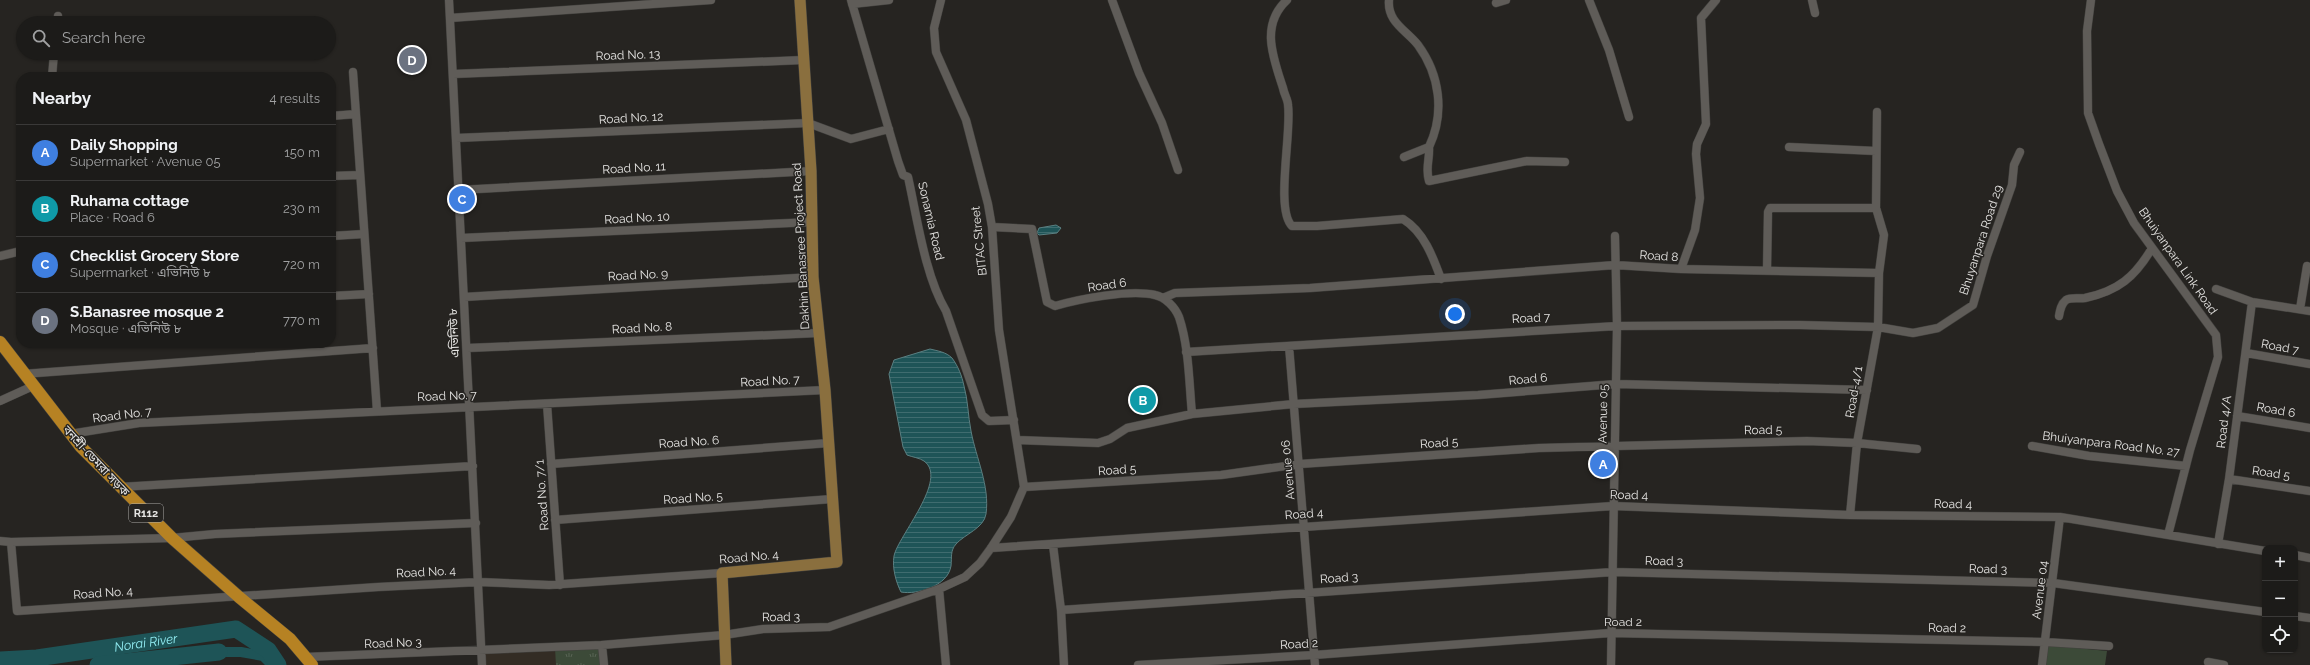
<!DOCTYPE html>
<meta charset="utf-8">
<style>
body{margin:0;font-family:Raleway,"Noto Sans Bengali",sans-serif;background:#252422;color:#f1f3f6}
.controls{position:absolute;right:12px;bottom:12px;display:grid;overflow:hidden;border-radius:8px;box-shadow:0 1px 3px #0004}
.controls button{width:36px;height:36px;display:grid;place-items:center;padding:0;border:0;border-bottom:1px solid #3a3938;background:#1c1b19;color:#f1f3f6;font:20px sans-serif}
.you{position:absolute;left:1455px;top:314px;width:14px;height:14px;margin:-10px;border:3px solid #fff;border-radius:50%;background:#1a73e8;box-shadow:0 0 0 6px #1a73e833}
.badge{display:grid;place-items:center;width:26px;height:26px;border-radius:50%;background:#d93025;color:#fff;font-size:13px;font-weight:700}
.pin{position:absolute;translate:-50% -50%;border:2px solid #fff;box-shadow:0 1px 4px #0006}
.list{margin:0;padding:0;list-style:none}
h2{display:flex;justify-content:space-between;align-items:center;height:52px;margin:0;padding:0 16px;font-size:17px}
h2 small{font-size:13px;font-weight:400;color:#a0a1a2}
.list li{display:grid;grid-template-columns:26px 1fr auto;gap:12px;align-items:center;box-sizing:border-box;height:56px;padding:0 16px;border-top:1px solid #3a3938}
.list b{display:block;font-size:15px;white-space:nowrap}
.list p{margin:0;font-size:13px;white-space:nowrap;color:#a0a1a2}
.list em{font-size:13px;font-style:normal;color:#a0a1a2}
.icon{flex:none;width:22px;height:22px;fill:none;stroke:currentColor;stroke-width:2;stroke-linecap:round;stroke-linejoin:round}
.map{position:relative;flex:none;width:2310px;height:665px;overflow:hidden}
.search{position:absolute;background:#1c1b19;box-shadow:0 1px 3px #0004;left:16px;top:16px;width:320px;height:44px;display:flex;align-items:center;gap:10px;box-sizing:border-box;padding:0 14px;border-radius:22px;color:#a0a1a2;font-size:15px}
.panel{position:absolute;background:#1c1b19;box-shadow:0 1px 3px #0004;left:16px;top:72px;width:320px;height:276px;border-radius:16px}
.map>svg:first-child{display:block}
.built{fill:#332c24}
.green{fill:#3c4a38}
.park{fill:url(#park-tufts)}
.water{fill:url(#water-rules);stroke:#5a7f81}
.lines{fill:none;stroke-linecap:round;stroke-linejoin:round}
.canal{stroke:#1e5457;stroke-width:10}
.river{stroke:#1e5457;stroke-width:17}
.street-casing{stroke:#42413e;stroke-width:9}
.secondary-casing{stroke:#42413e;stroke-width:12}
.primary-casing{stroke:#42413e;stroke-width:13}
.street{stroke:#5f5c58;stroke-width:8}
.secondary{stroke:#8a6f3e;stroke-width:11}
.primary{stroke:#b68223;stroke-width:12}
.labels{text-anchor:middle;dominant-baseline:central;stroke-width:3;stroke-linejoin:round;paint-order:stroke}
.shield{fill:#262421;stroke:#acaaa8;stroke-width:1}
.shield-label{font-size:11px;font-weight:bold;fill:#e5e4e2}
.street-label{font-size:12px;fill:#e5e4e2;stroke:#262421}
.water-label{font-size:13px;font-style:italic;fill:#91ebf1;stroke:#262421}
</style>
<div class="map">
<svg width="2310" height="665" viewBox="0 0 2310 665">
<defs>
<pattern id="park-tufts" width="24" height="20" patternUnits="userSpaceOnUse"><rect width="24" height="20" fill="#3c4a38"/><path d="M3 7l-1-3M5 7V3M7 7l1-3M15 17l-1-3M17 17v-4M19 17l1-3" fill="none" stroke="#586454"/></pattern>
<pattern id="water-rules" width="6" height="5" patternUnits="userSpaceOnUse"><rect width="6" height="5" fill="#1e5457"/><path d="M0 2.5h6" fill="none" stroke="#3f6c6f"/></pattern>
</defs>
<rect width="100%" height="100%" fill="#262421"/>
<path class="built" d="M602,645L604,665H482V652Z"/>
<path class="green" d="M2048,645L2107,651L2105,665H2046Z"/>
<path class="park" d="M602,645L604,665H556L555,648Z"/>
<path class="water" d="M1056,225L1061,228L1057,233L1039,235L1037,233L1039,228Z
M930,349C938,351 946,352 952,358C958,366 962,376 964,386C968,400 968,416 971,431C976,458 990,486 986,514C984,528 965,534 956,544C950,551 952,557 951,566C948,586 917,595 901,592C896,582 892,568 894,556C898,536 949,479 924,461C920,458 912,457 907,455L903,447L889,374L894,360Z"/>
<g class="lines">
<path class="canal" d="M219,652H241L263,656L272,665"/>
<g class="river">
<path id="s1" d="M0,660L37,658L236,629L268,650L278,665"/>
<path d="M98,665L219,652"/>
</g>
<defs>
<path id="street" d="M449,0L482,665
M851,0L898,161L903,175L908,177C917,217 925,276 946,311L982,415L989,421L1014,420
M941,0L934,28L936,52L966,120L988,204L992,227L999,330L1024,487
M1112,0L1139,73L1162,123L1178,170
M1287,0C1260,25 1273,57 1283,88C1284,94 1288,100 1288,105C1292,131 1275,210 1292,226H1317L1403,219C1424,232 1433,257 1441,279
M1389,0C1387,22 1406,30 1418,45C1440,75 1445,113 1429,147L1404,157
M1589,0L1609,50L1629,117
M1812,0L1815,13
M2091,0L2087,31L2088,113L2099,144L2117,191L2134,223L2216,335L2218,357L2190,450L2168,535
M1496,3L1506,0
M852,4L889,0
M450,18L711,0
M58,23V16
M353,72L377,411
M453,74L803,60
M52,77L54,53
M1877,112L1876,208L1884,235L1879,273
M331,116L356,114
M456,138L808,123L851,139L889,129
M1429,147C1430,159 1425,168 1429,181L1527,161L1565,162
M1789,147L1876,151
M331,176L360,175
M459,190L811,171
M992,227L1032,229L1047,302L1055,306C1079,299 1130,289 1155,295C1165,297 1175,307 1179,317C1189,347 1189,382 1192,414L1294,404L1478,395L1616,384L1867,390
M331,236L364,234
M461,238L813,222
M0,256L21,251
M1681,269L1695,230L1700,198L1696,154L1697,144L1706,124L1701,18L1716,0
M1767,270L1768,212L1770,208H1876
M2216,289L2252,302L2310,311
M331,296L369,294
M464,297L813,277
M1163,298L1175,293L1310,288L1615,265L1681,269L1879,273L1878,327L1857,443L1850,515
M2300,309L2307,266
M2059,316C2060,310 2061,304 2066,300C2071,297 2079,299 2085,298C2118,291 2135,277 2152,248
M1289,346L1315,665
M467,348L818,333
M1186,352L1617,326L1800,325L1878,327L1913,333L1938,328L1973,305L1987,256L2012,185L2014,165L2020,152
M2246,353L2310,364
M23,374L373,348
M0,401L33,386
M547,404L560,585
M2237,416L2310,428
M70,434L139,423L825,390
M1017,440L1098,443L1110,439L1127,428L1192,414
M2032,446L2089,456L2186,466
M551,464L829,443
M2229,479L2310,491
M120,487L473,466
M1024,487L1221,475L1300,464L1539,448L1807,441L1857,443L1917,449
M555,520L832,499
M0,541L11,542L17,611L378,587L479,582L549,585L722,573
M11,542L172,538L215,534L476,523
M2218,544L2229,479L2252,302
M1053,545L1061,610L1064,665
M991,548L1613,506L1850,515L2060,517L2265,551
M2295,555L2310,558
M939,589L946,665
M1061,610L1613,572L2053,583L2265,612
M2295,616L2310,618
M602,645L604,665
M305,657L602,645L724,635L763,629L829,627L939,589L965,577L980,563L991,548L1011,517L1024,487
M2208,662L2224,665
M1138,665L1314,655L1610,633L2045,642L2109,646
M1611,665L1617,326L1615,236
M2042,665L2060,517"/>
<path id="secondary" d="M726,665L722,573L837,562L825,390L813,277L811,171L800,0"/>
<path id="primary" d="M0,342L81,447L172,538L239,597L290,639L312,665"/>
</defs>
<use href="#street" class="street-casing"/>
<use href="#secondary" class="secondary-casing"/>
<use href="#primary" class="primary-casing"/>
<use href="#street" class="street"/>
<use href="#secondary" class="secondary"/>
<use href="#primary" class="primary"/>
</g>
<g class="labels">
<rect class="shield" x="129" y="504" width="34" height="18" rx="3"/>
<g class="shield-label">
<text x="146" y="513">R112</text>
</g>
<g class="street-label">
<text transform="translate(628 55) rotate(-2)">Road No. 13</text>
<text transform="translate(631 118) rotate(-3)">Road No. 12</text>
<text transform="translate(634 168) rotate(-3)">Road No. 11</text>
<text transform="translate(637 218) rotate(-3)">Road No. 10</text>
<text transform="translate(931 221) rotate(77)">Sonamia Road</text>
<text transform="translate(1981 240) rotate(-72)">Bhuyanpara Road 29</text>
<text transform="translate(979 241) rotate(-96)">BITAC Street</text>
<text transform="translate(801 246) rotate(-93)">Dakhin Banasree Project Road</text>
<text transform="translate(1659 256) rotate(4)">Road 8</text>
<text transform="translate(2178 261) rotate(55)">Bhuiyanpara Link Road</text>
<text transform="translate(638 275) rotate(-3)">Road No. 9</text>
<text transform="translate(1107 285) rotate(-8)">Road 6</text>
<text transform="translate(1531 318) rotate(-3)">Road 7</text>
<text transform="translate(642 328) rotate(-3)">Road No. 8</text>
<text transform="translate(454 333) rotate(-93)">এভিনিউ ৮</text>
<text transform="translate(2280 347) rotate(10)">Road 7</text>
<text transform="translate(1528 379) rotate(-5)">Road 6</text>
<text transform="translate(770 381) rotate(-3)">Road No. 7</text>
<text transform="translate(1854 392) rotate(-80)">Road-4/1</text>
<text transform="translate(447 396) rotate(-2)">Road No. 7</text>
<text transform="translate(2276 410) rotate(10)">Road 6</text>
<text transform="translate(1603 414) rotate(-89)">Avenue 05</text>
<text transform="translate(122 415) rotate(-7)">Road No. 7</text>
<text transform="translate(2224 422) rotate(-83)">Road 4/A</text>
<text transform="translate(1763 430) rotate(-1)">Road 5</text>
<text transform="translate(689 442) rotate(-4)">Road No. 6</text>
<text transform="translate(1439 443) rotate(-4)">Road 5</text>
<text transform="translate(2111 444) rotate(7)">Bhuiyanpara Road No. 27</text>
<text transform="translate(96 461) rotate(47)">বনশ্রী-ডেমরা সড়ক</text>
<text transform="translate(1117 470) rotate(-4)">Road 5</text>
<text transform="translate(1288 470) rotate(-95)">Avenue 06</text>
<text transform="translate(2271 473) rotate(8)">Road 5</text>
<text transform="translate(542 495) rotate(-94)">Road No. 7/1</text>
<text transform="translate(1629 495) rotate(1)">Road 4</text>
<text transform="translate(693 498) rotate(-4)">Road No. 5</text>
<text transform="translate(1953 504) rotate(1)">Road 4</text>
<text transform="translate(1304 514) rotate(-4)">Road 4</text>
<text transform="translate(749 557) rotate(-5)">Road No. 4</text>
<text transform="translate(1664 561) rotate(1)">Road 3</text>
<text transform="translate(1988 569) rotate(1)">Road 3</text>
<text transform="translate(426 572) rotate(-3)">Road No. 4</text>
<text transform="translate(1339 578) rotate(-4)">Road 3</text>
<text transform="translate(2040 590) rotate(-83)">Avenue 04</text>
<text transform="translate(103 593) rotate(-4)">Road No. 4</text>
<text transform="translate(781 617) rotate(-1)">Road 3</text>
<text x="1623" y="622">Road 2</text>
<text transform="translate(1947 628) rotate(1)">Road 2</text>
<text transform="translate(393 643) rotate(-2)">Road No 3</text>
<text transform="translate(1299 644) rotate(-3)">Road 2</text>
</g>
<g class="water-label">
<text stroke="none"><textPath href="#s1" startOffset="147">Norai River</textPath></text>
</g>
</g>
</svg>
<div class="controls">
<button>+</button>
<button>−</button>
<button><svg class="icon" aria-label="locate" viewBox="0 0 24 24"><circle cx="12" cy="12" r="6"/><path d="M12 2v4M12 18v4M2 12h4M18 12h4"/></svg></button>
</div>
<div class="you"></div>
<div class="pin badge" style="left:1603px;top:464px;background:#3f7fe0">A</div>
<div class="pin badge" style="left:1143px;top:400px;background:#0f9aa8">B</div>
<div class="pin badge" style="left:462px;top:199px;background:#3f7fe0">C</div>
<div class="pin badge" style="left:412px;top:60px;background:#6b7280">D</div>
<div class="search"><svg class="icon" aria-label="search" viewBox="0 0 24 24"><circle cx="10" cy="10" r="6"/><path d="M15 15l6 6"/></svg>Search here</div>
<section class="panel">
<h2>Nearby<small>4 results</small></h2>
<ul class="list">
<li><span class="badge" style="background:#3f7fe0">A</span><div><b>Daily Shopping</b><p>Supermarket · Avenue 05</p></div><em>150 m</em></li>
<li><span class="badge" style="background:#0f9aa8">B</span><div><b>Ruhama cottage</b><p>Place · Road 6</p></div><em>230 m</em></li>
<li><span class="badge" style="background:#3f7fe0">C</span><div><b>Checklist Grocery Store</b><p>Supermarket · এভিনিউ ৮</p></div><em>720 m</em></li>
<li><span class="badge" style="background:#6b7280">D</span><div><b>S.Banasree mosque 2</b><p>Mosque · এভিনিউ ৮</p></div><em>770 m</em></li>
</ul>
</section>
</div>
